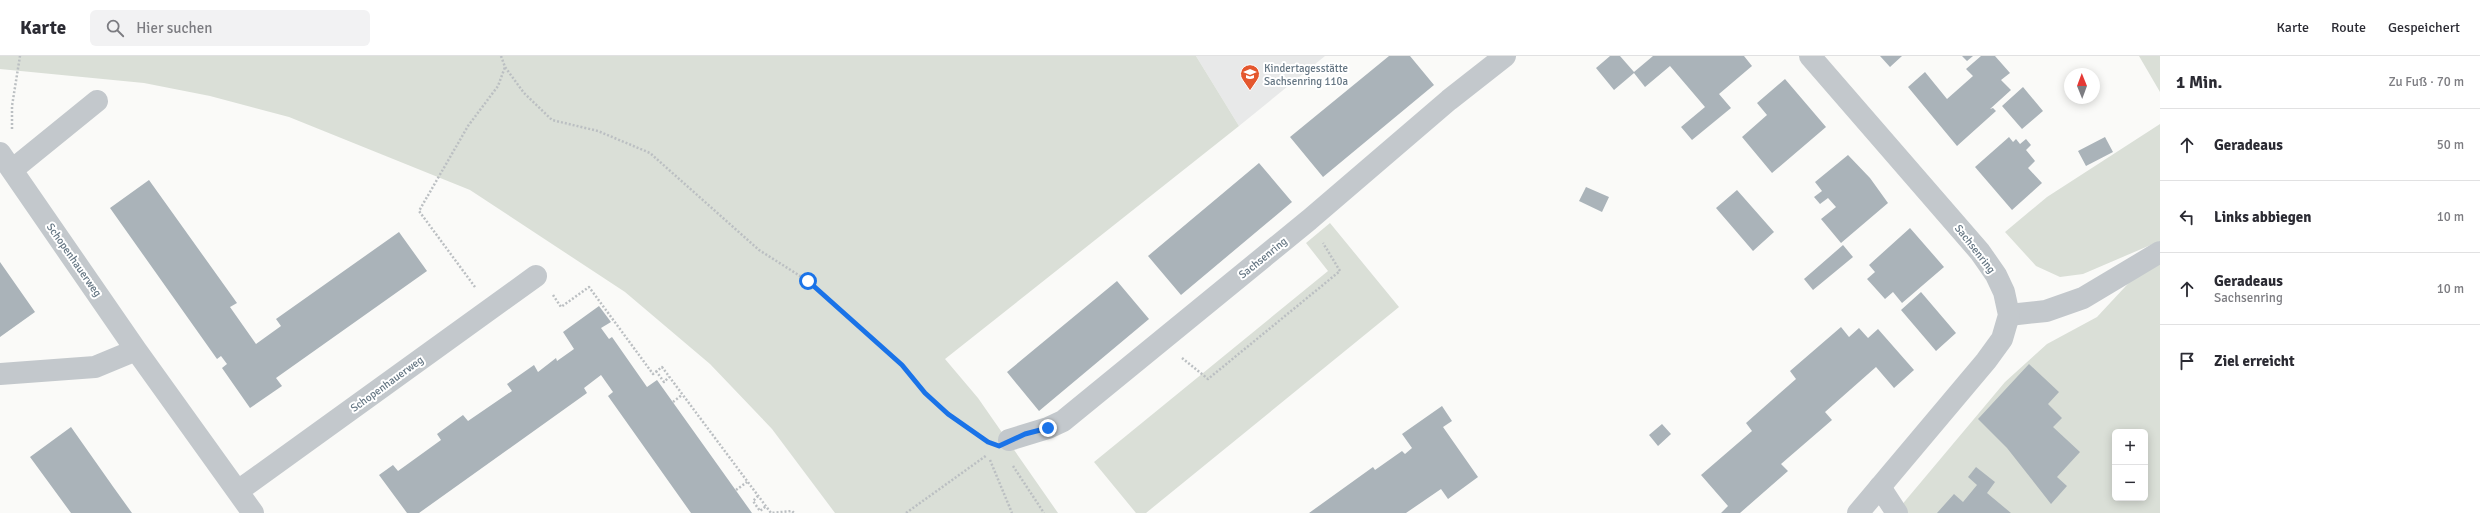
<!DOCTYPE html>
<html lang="de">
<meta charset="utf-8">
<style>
body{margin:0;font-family:Signika,sans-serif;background:#f2f2f3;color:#2b2b33}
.controls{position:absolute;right:12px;bottom:12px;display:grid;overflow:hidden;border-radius:6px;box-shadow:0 2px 10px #0003}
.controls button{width:36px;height:36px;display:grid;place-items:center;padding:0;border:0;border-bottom:1px solid #e1e1e2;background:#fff;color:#2b2b33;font:20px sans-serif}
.compass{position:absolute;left:2064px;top:12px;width:36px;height:36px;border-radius:50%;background:#fff;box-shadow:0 2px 10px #0003;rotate:359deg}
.stop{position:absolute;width:12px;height:12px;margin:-9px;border:3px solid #1a73e8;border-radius:50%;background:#fff}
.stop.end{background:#1a73e8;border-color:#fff;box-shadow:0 1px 4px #0008}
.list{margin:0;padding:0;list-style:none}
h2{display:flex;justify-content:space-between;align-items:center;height:52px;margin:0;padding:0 16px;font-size:17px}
h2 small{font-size:13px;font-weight:400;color:#7c7c81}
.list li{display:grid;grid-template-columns:26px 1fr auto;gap:12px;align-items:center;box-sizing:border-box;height:72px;padding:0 16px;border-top:1px solid #e1e1e2}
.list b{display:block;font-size:15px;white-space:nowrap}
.list p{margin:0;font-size:13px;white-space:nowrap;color:#7c7c81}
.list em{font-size:13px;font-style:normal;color:#7c7c81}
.icon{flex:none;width:22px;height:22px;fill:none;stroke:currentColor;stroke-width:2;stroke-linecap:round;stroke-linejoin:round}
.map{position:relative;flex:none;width:2160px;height:457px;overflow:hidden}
header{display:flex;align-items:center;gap:24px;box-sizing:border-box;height:56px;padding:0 20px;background:#fff;border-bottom:1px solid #e1e1e2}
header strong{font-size:19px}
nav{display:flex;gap:22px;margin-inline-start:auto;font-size:14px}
.search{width:280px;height:36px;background:#f2f2f3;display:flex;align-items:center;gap:10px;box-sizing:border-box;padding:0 14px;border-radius:6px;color:#7c7c81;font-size:15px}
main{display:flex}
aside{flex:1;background:#fff}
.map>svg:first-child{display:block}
.built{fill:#e8e9e9}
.green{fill:#dadfd7;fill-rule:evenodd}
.building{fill:#aab3b9}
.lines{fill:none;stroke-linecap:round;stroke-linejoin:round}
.path{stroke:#bbbfc2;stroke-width:2.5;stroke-dasharray:2 2;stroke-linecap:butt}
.minor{stroke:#c3c8cc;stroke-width:22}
.tertiary{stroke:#c3c8cc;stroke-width:22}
.route{stroke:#1a73e8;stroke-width:5}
.labels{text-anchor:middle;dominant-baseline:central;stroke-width:4;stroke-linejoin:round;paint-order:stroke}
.poi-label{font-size:11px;fill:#657683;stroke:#fff;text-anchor:start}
.street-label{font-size:11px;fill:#657683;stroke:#fff}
</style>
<header>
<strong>Karte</strong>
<div class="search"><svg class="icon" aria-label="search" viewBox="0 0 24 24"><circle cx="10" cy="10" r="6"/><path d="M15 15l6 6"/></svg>Hier suchen</div>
<nav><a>Karte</a><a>Route</a><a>Gespeichert</a></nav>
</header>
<main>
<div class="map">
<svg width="2160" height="457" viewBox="0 0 2160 457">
<rect width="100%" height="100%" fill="#fafaf8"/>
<path class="built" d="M1196,0H1325L1239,70Z"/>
<path class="green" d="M0,0H1196L1239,70L945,303L978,342L1058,457H835L772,373L710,308L625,236L470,134L289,61L210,40L144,27L0,13Z
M2139,0H2160V36Z
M2160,68V185L2083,218L2060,221L2036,210L2005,176L2047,141Z
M1330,167L1399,251L1146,457H1136L1094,406L1328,215L1306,187Z
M2160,198V457H1895L2005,326L2047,288L2097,261L2151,203ZM2115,376H2145V442H2115Z"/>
<path class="building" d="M1389,0H1410L1434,29L1323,121L1290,81Z
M1610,0H1620L1634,16L1653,0H1744L1752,10L1719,38L1731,52L1692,84L1681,71L1705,51L1670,10L1645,31L1634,17L1614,34L1596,12Z
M1880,0H1902L1890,11Z
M1962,0H1973L1967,5Z
M1981,0H1995L2010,17L2001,24L2011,34L1990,53L1993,52L1996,55L1957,90L1908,31L1925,16L1947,43L1973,20L1966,13Z
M1785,23L1826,71L1772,117L1742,81L1767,59L1757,47Z
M2023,31L2043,55L2022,73L2002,50Z
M2009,81L2013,86L2016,83L2020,88L2026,83L2031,89L2026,94L2035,105L2028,112L2042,127L2012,154L1975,111Z
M2105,81L2113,96L2086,110L2078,95Z
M1848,99L1870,122L1888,147L1841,187L1821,163L1836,151L1828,142L1820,148L1814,141L1822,135L1815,126Z
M1259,107L1292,146L1181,239L1148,200Z
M149,124L237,247L230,251L256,288L281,270L276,263L399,176L427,215L276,322L282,330L250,352L222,312L227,308L221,300L217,303L110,152Z
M1586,131L1609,141L1602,156L1579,145Z
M1737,134L1774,176L1753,195L1716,152Z
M1910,172L1944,211L1902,247L1893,236L1885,243L1867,223L1875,216L1869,209Z
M1843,189L1853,201L1813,234L1804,223Z
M0,206L35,256L0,281Z
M1117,225L1149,263L1039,355L1007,316Z
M1921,236L1956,277L1936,295L1901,254Z
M599,250L611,266L601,272L609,283L612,281L647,331L657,324L752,457H691L608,340L613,336L601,319L584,332L587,337L419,457H407L379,419L393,409L398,415L405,410L441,384L437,378L463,359L468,365L512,335L507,328L534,309L538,316L556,302L557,305L574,293L563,276Z
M1841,271L1849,281L1859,272L1868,282L1878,273L1914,314L1894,332L1876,311L1825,356L1832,364L1781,408L1788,415L1740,457H1721L1728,450L1701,419L1752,375L1746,367L1796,323L1790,315Z
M2029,308L2059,336L2048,348L2062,362L2053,371L2080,396L2057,421L2067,430L2051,448L2007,392L1978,363Z
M1442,350L1452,365L1443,371L1478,421L1448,443L1441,433L1406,457H1309L1373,411L1375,414L1402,395L1405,398L1412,392L1402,378Z
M1662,368L1671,378L1658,390L1649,379Z
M71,371L114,432L132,457H71L30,401Z
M1976,411L1995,426L1987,437L2011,457H1937L1954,438L1963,446L1977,429L1968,421Z"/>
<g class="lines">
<path class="path" d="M501,0L505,11L524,37L552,64L598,75L650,97L759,194L808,225L902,309L925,337L948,359L982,382
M12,73V50L20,0
M475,231L419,155L468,70L498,30L505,11
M553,239L561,251L589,231L653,318L662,311L771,457L792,455L794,457
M1182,302L1208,323L1340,215L1323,187
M656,315L664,326L669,321
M673,346L682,339
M990,404L1012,457
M1013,410L1044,457
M736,434L747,426
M758,440L753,445L760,455L766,450
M906,457L987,399"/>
<path class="minor" d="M0,97L136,294L253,457
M12,114L97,45
M2009,259L2046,255L2083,242L2160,196
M0,318L95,311L136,294
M1009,384L1048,372L1063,365L1309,164L1449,44L1505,0
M1880,431L1897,457
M238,435L536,220"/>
<path class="tertiary" d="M1810,0L1980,196L1996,219L2004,236L2009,259L2002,283L1986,305L1858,457"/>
</g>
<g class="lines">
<path class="route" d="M808,225L902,309L925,337L948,358L988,386L999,390L1025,378L1048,372"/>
</g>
<defs>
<symbol id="school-pin" viewBox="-11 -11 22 30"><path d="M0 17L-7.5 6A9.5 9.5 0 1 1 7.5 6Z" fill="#e4572e" stroke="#fff"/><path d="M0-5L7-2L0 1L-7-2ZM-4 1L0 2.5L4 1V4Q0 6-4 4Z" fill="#fff"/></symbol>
</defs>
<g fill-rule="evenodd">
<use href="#school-pin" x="1239" y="7" width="22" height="30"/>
</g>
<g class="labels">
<g class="poi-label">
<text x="1264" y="12">Kindertagesstätte<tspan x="1264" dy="13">Sachsenring 110a</tspan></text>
</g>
<g class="street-label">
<text transform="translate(1975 193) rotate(52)">Sachsenring</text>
<text transform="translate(1263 202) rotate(-39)">Sachsenring</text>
<text transform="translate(74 204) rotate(55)">Schopenhauerweg</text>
<text transform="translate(387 328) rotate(-36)">Schopenhauerweg</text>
</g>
</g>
</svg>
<div class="controls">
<button>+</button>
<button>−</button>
</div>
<svg class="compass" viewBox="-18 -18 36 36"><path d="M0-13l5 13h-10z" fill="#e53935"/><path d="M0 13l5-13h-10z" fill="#7c7c81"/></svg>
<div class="stop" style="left:808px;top:225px"></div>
<div class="stop end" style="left:1048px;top:372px"></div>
</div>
<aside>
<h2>1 Min.<small>Zu Fuß · 70 m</small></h2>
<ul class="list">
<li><svg class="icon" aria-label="ahead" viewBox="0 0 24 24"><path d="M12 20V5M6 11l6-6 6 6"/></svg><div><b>Geradeaus</b></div><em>50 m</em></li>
<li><svg class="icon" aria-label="left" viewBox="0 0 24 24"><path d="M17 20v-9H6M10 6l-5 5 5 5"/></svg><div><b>Links abbiegen</b></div><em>10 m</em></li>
<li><svg class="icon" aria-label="ahead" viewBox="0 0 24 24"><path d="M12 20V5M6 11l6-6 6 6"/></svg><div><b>Geradeaus</b><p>Sachsenring</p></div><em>10 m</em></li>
<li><svg class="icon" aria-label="arrive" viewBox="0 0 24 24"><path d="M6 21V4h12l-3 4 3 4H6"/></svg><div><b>Ziel erreicht</b></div></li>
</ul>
</aside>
</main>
